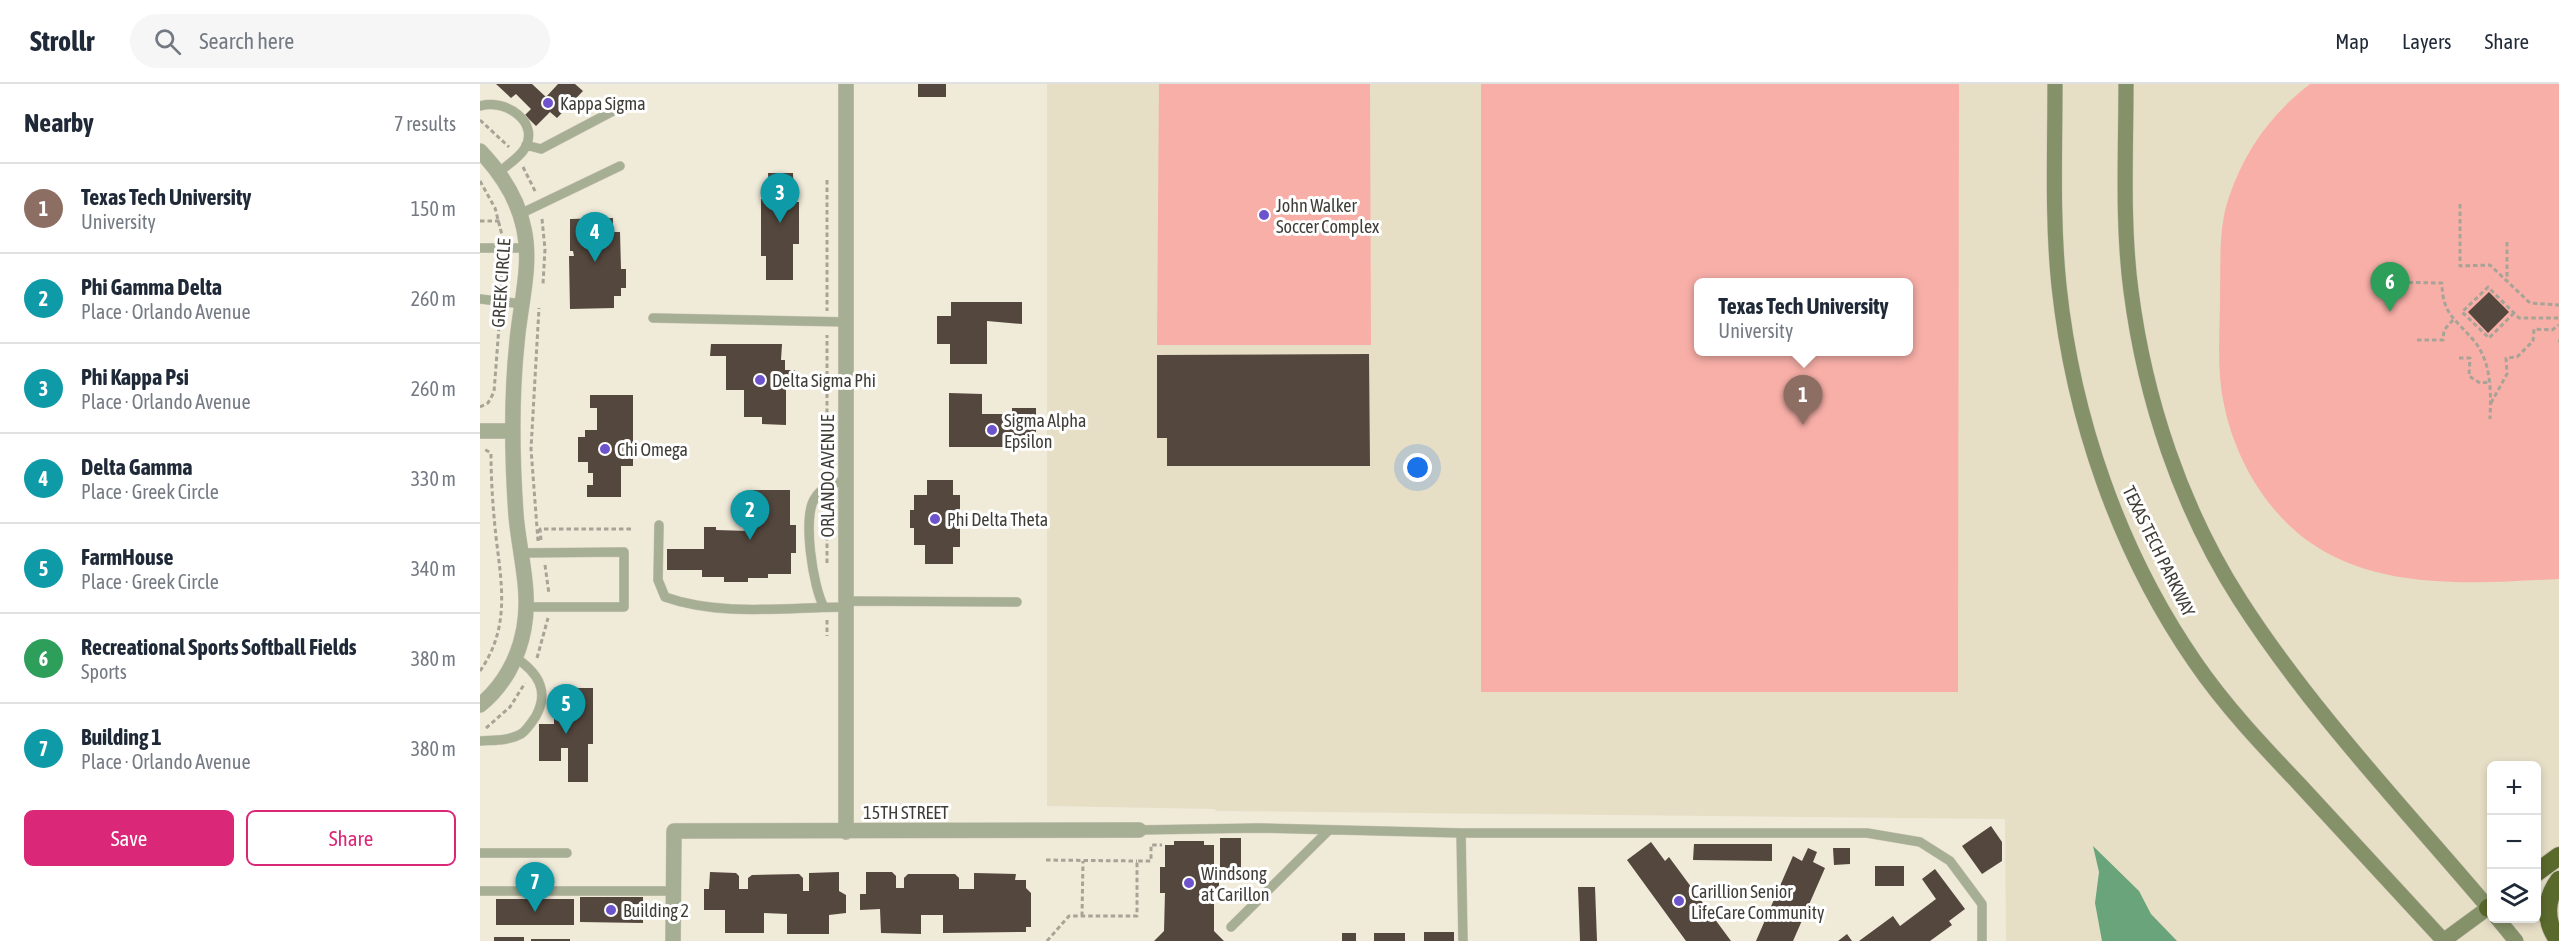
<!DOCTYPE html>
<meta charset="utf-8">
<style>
body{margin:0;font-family:"Asap Condensed",sans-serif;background:#f6f6f7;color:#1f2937}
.controls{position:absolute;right:18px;bottom:18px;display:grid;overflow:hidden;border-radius:9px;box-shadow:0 3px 9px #0003}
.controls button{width:54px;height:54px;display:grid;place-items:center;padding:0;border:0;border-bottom:2px solid #e0e1e3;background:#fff;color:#1f2937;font:30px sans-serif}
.you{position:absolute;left:938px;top:384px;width:21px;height:21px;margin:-15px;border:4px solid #fff;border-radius:50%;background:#1a73e8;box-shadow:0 0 0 9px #1a73e833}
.badge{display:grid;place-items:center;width:39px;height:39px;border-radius:50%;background:#db2777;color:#fff;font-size:20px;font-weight:700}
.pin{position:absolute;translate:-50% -50px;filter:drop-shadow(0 2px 3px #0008)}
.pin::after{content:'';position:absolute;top:32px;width:21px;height:18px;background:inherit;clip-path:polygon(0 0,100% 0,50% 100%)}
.popup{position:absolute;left:1214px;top:194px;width:219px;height:78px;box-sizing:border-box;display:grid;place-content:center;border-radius:9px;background:#fff;filter:drop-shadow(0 2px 4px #0005);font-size:20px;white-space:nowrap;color:#747a83}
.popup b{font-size:22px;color:#1f2937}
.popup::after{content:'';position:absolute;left:50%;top:100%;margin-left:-12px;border:12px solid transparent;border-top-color:#fff}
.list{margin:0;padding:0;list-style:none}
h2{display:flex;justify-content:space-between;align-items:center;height:78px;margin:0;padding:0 24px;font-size:26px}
h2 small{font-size:20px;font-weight:400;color:#747a83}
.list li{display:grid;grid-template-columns:39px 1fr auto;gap:18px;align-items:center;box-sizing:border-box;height:90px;padding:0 24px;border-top:2px solid #e0e1e3}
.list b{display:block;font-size:22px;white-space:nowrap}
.list p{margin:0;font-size:20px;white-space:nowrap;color:#747a83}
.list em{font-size:20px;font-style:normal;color:#747a83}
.actions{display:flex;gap:12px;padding:18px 24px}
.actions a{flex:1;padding:14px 0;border:2px solid #db2777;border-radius:9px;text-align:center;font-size:21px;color:#db2777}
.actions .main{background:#db2777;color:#fff}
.icon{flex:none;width:33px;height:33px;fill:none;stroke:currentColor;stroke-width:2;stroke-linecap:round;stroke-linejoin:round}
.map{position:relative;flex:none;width:2079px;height:857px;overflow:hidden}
header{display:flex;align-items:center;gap:36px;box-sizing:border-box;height:84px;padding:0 30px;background:#fff;border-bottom:2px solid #e0e1e3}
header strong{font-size:28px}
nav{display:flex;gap:33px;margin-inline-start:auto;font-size:21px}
.search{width:420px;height:54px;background:#f6f6f7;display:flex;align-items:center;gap:15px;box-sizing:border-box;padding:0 21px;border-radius:33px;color:#747a83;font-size:22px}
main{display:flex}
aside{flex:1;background:#fff}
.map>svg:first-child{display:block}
.built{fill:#e7dec6;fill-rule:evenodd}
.green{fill:#f8afa8;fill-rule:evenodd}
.water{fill:#69a47b}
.building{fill:#54473d}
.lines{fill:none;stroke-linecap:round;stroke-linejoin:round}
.service-casing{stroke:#cdc7b8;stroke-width:10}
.minor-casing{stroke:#cdc7b8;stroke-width:16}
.secondary-casing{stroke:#cdc7b8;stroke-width:16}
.motorway-casing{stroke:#cdc7b8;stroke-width:20}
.path{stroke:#a7a396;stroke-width:3;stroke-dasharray:4.5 3;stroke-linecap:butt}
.service{stroke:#a6ae93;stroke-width:9}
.minor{stroke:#a6ae93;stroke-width:15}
.secondary{stroke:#859168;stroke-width:15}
.motorway{stroke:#5a692c;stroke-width:18}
.poi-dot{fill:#6d53cc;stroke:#fff;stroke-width:2}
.labels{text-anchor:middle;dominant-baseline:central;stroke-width:6;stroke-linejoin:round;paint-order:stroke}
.poi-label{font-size:18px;fill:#3f3d36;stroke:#fff;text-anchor:start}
.street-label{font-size:18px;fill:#3f3d36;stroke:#fff}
</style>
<header>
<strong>Strollr</strong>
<div class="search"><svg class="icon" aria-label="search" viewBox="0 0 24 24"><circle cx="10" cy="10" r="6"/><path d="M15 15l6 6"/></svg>Search here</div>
<nav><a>Map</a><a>Layers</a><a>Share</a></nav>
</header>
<main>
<aside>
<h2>Nearby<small>7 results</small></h2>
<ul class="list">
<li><span class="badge" style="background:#8d6e63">1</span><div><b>Texas Tech University</b><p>University</p></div><em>150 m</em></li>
<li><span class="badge" style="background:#0f9aa8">2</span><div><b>Phi Gamma Delta</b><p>Place · Orlando Avenue</p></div><em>260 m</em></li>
<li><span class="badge" style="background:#0f9aa8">3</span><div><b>Phi Kappa Psi</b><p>Place · Orlando Avenue</p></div><em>260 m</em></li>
<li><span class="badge" style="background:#0f9aa8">4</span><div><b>Delta Gamma</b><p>Place · Greek Circle</p></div><em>330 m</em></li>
<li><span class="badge" style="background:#0f9aa8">5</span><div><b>FarmHouse</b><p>Place · Greek Circle</p></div><em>340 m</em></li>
<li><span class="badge" style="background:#2e9e5b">6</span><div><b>Recreational Sports Softball Fields</b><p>Sports</p></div><em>380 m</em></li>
<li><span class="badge" style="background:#0f9aa8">7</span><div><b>Building 1</b><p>Place · Orlando Avenue</p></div><em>380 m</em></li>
</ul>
<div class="actions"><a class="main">Save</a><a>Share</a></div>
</aside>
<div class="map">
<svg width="2079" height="857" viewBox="0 0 2079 857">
<rect width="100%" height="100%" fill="#f0ead9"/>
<path class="built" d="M567,0H2079V857H1526L1525,735L737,727L734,725L567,722ZM1218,198H1428V268H1218ZM2012,682H2056V834H2012Z"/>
<path class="green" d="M679,0H890L891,261H677Z
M1001,0H1479L1478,608H1001ZM1218,198H1428V268H1218Z
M1830,0H2079V495C1996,499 1899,508 1828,457C1777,420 1745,355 1740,293C1738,267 1740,239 1740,212C1741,178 1738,145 1749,113C1765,66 1791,30 1830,0Z"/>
<path class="water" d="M1613,762L1659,807L1671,830L1697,857H1622L1615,819L1619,788Z"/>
<path class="building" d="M16,0H52L66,13L78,0H95L103,7L77,34L70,28L56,42L45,31L51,25L36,10L31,14Z
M438,0H466V13H438Z
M288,89H313L314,118H319V160H313V196H286V172H281V115H289Z
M133,134V148H140L141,185H146V204H141V212H134V224L90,225L89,172H94L93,167H90V135Z
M2009,208L2029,228L2008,249L1988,228Z
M471,218H542V240L507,237V280H470V260H457V232H471Z
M231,260H302L301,276H305V286H315V305H306V341L282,340V333H264V306H246V272H230Z
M889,270L890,382H687V354H677V271Z
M469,309L502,310V330H532V324H556V363H469Z
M110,311H153V382H141V413H107V401H113V389H108V378H98V353H105V346H117V324H110Z
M447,396H473V411H480V463H473V480H445V461H434V444H430V426H434V411H447Z
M269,406H310V441H316V469H311V490H288V494H268V498H244V493H222V486H187V465H224V443H236V446L269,447Z
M74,604H113V660H108V698H88V664H81V677H59V640H74Z
M1511,742L1522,758V777L1502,790L1482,762Z
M740,754H761V786H740Z
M694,757H724V761H734V790H739V816H734V847L744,857H674L684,847L685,809H680V783H685V761H694Z
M1171,758L1185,777L1189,773L1251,857H1206L1147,776Z
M1214,760H1292V777L1213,776Z
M1328,764L1337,768L1333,778L1345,784L1313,857H1276L1313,772L1322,777Z
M1353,764H1370V780L1354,781Z
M1395,782H1424V802H1395Z
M1455,785L1485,825L1469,837L1472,841L1450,857H1379L1413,832L1420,842L1456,815L1442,795Z
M230,788L256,789L259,792V805H268V794L272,791L319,790L323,794V807H329V789L359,788V807L366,811V829L349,831V850H307V830L284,829V849H245V826H224V805H229Z
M386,788H412L416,792V804H424V794L428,790H475L479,794V805H494V789L536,790L535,796H546V804L551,809V843H546V848L463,849V831H441V850L401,849L400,825L380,826V810H386Z
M1098,803H1115L1117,857H1100Z
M100,813H163V839L100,838Z
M16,815H94V841H16Z
M944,848H974V857H944Z
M862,849H876V857H862Z
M894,849H925V857H894Z
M1367,850L1372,857H1358Z
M14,853H44V857H14Z
M51,855H90V857H51Z"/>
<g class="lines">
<defs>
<path id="service" d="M0,22C25,14 63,39 43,67C37,75 26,82 18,89
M46,61L61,65L135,26
M40,130L140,82
M0,164H46
M0,215L42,220
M173,234L366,238
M179,441L178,496L185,513C241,533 308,523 366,523
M41,469L144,468V523H46
M366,517L537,518
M344,523C333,504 322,432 335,414C342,402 353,400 366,396
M0,657C14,656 28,657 41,650C47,646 52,638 56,632C70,606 57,588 36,574
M659,746L778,744L981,749H1387L1440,758L1470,777L1502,820V857
M981,749L983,857
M0,769H87
M0,807H194
M751,843L849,746"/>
<path id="minor" d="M366,0V748
M0,67C21,89 38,115 44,145C52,182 40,221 37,258C31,315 32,374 36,431C39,468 51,506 44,544C39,573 24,602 0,621
M0,347H33
M193,857L194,747L659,746"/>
<path id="secondary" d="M1575,0C1575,67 1572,135 1579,202C1593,334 1639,468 1715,578C1745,622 1783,662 1820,701C1868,753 1916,805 1964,857
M1646,0C1646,69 1642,139 1651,207C1665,315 1701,424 1760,516C1832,628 1926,726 2012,828
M2017,834L2036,857
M1963,857L2008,824"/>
<path id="motorway" d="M2056,789L2079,772
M2079,796C2065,815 2064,838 2079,857
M2008,824L2012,822"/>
</defs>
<use href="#service" class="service-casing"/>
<use href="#minor" class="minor-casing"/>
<use href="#secondary" class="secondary-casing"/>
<use href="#motorway" class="motorway-casing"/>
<path class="path" d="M0,36L29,63
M43,83L56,109
M347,96V227
M0,97L15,124L22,151
M1980,120V182L2010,181L2050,219L2079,221
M62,135L65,165L63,200
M0,137H20
M2027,158V197
M1906,198L1962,199C1962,231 1977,236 1995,258C2012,280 2011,310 2010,335
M20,204L24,175
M2034,229L2009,254L1982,228L2008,203L2039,234H2079
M1937,256H1963L1964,246L1973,236
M2078,257H2079
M1979,274H1990L1989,292L2000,299L2011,298
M2011,319L2027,290L2026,274L2037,273L2053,257L2054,245L2072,246L2079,241
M0,323L8,319L14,308L20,229
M347,389V251
M347,422V482
M61,456L60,445H152
M58,457L51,365L59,224
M65,481L69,510
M347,536V552
M57,574L68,534
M0,587C30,544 22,502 16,453C13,425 11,397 11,369L4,365
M6,644L30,623L45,599
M566,776L657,777
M602,832L603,777
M567,857L589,832H657V777H671V761H682"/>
<use href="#service" class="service"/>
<use href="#minor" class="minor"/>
<use href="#secondary" class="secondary"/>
<use href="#motorway" class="motorway"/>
</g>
<g class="poi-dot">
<circle cx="68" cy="19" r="6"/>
<circle cx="784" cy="131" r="6"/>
<circle cx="280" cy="296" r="6"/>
<circle cx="512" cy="346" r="6"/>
<circle cx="125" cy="365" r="6"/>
<circle cx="455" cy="435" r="6"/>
<circle cx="709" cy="799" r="6"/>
<circle cx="1199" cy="817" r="6"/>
<circle cx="131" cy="826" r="6"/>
</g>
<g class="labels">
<g class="poi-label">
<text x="80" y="19">Kappa Sigma</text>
<text x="796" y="121">John Walker<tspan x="796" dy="21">Soccer Complex</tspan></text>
<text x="292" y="296">Delta Sigma Phi</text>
<text x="524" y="336">Sigma Alpha<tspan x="524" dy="21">Epsilon</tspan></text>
<text x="137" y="365">Chi Omega</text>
<text x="467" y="435">Phi Delta Theta</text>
<text x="721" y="789">Windsong<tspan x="721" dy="21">at Carillon</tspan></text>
<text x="1211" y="807">Carillion Senior<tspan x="1211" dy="21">LifeCare Community</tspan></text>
<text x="143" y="826">Building 2</text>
</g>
<g class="street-label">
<text transform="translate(21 199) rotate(-86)">GREEK CIRCLE</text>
<text transform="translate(347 392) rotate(-90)">ORLANDO AVENUE</text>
<text transform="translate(1679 467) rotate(64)">TEXAS TECH PARKWAY</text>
<text x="426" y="728">15TH STREET</text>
</g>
</g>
</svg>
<div class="controls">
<button>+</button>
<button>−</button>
<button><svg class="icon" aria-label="layers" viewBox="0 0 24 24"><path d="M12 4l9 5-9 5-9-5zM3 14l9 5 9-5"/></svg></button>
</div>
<div class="you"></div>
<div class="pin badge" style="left:1323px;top:341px;background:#8d6e63">1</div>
<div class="popup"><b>Texas Tech University</b>University</div>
<div class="pin badge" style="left:270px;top:456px;background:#0f9aa8">2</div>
<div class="pin badge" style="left:300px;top:139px;background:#0f9aa8">3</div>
<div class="pin badge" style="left:115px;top:178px;background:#0f9aa8">4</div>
<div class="pin badge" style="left:86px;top:650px;background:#0f9aa8">5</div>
<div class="pin badge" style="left:1910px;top:228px;background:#2e9e5b">6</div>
<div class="pin badge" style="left:55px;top:828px;background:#0f9aa8">7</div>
</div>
</main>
